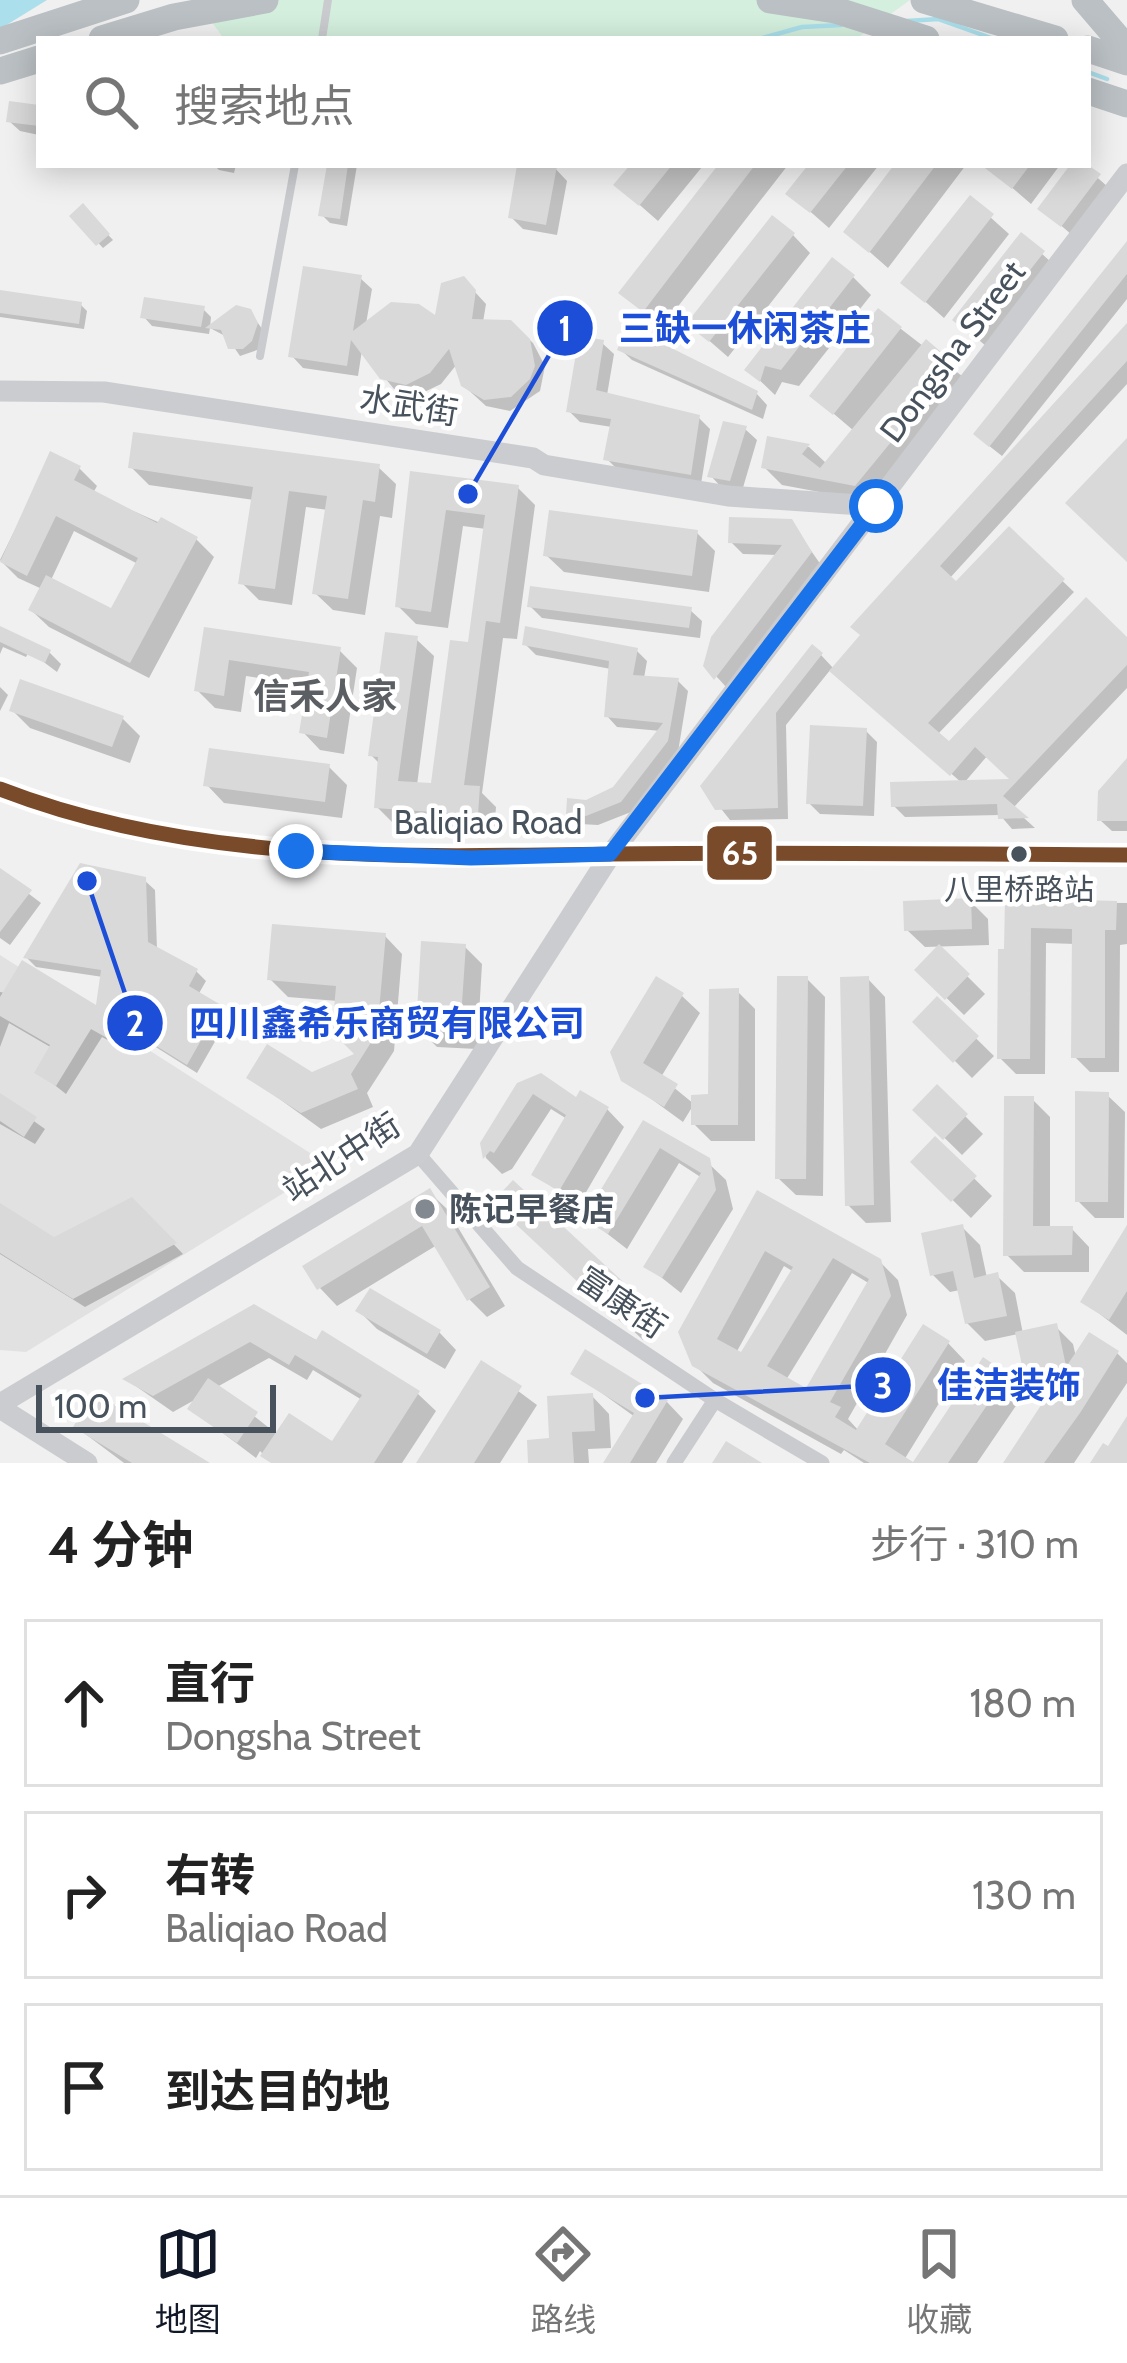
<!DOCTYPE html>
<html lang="zh">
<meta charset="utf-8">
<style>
body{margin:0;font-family:Cabin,"Noto Sans SC",sans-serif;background:#f6f6f6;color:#222}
.scale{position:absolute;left:36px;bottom:30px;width:240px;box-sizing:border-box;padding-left:12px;border:6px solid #47525c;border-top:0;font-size:33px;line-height:42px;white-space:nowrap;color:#47525c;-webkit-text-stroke:9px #fff;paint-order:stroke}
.stop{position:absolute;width:36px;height:36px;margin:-27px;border:9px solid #1a73e8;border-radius:50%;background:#fff}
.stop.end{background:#1a73e8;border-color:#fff;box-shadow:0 3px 12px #0008}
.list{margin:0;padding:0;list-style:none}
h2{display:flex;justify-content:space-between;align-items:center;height:156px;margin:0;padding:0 48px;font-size:51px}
h2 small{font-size:39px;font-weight:400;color:#767676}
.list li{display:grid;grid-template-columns:78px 1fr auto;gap:36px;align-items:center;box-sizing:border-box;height:168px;margin:0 24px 24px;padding:0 24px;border:3px solid #e0e0e0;border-radius:0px}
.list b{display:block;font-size:45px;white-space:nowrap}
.list p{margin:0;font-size:39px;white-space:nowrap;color:#767676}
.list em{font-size:39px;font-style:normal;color:#767676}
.icon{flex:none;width:66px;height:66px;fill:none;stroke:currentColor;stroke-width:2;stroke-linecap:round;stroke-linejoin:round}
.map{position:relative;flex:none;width:1127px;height:1463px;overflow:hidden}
.search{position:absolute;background:#fff;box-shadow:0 6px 30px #0003;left:36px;right:36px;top:36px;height:132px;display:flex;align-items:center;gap:30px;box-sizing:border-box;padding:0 42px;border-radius:0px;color:#767676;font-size:45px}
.sheet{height:732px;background:#fff}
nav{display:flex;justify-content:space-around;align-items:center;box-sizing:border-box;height:168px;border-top:3px solid #e0e0e0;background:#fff;font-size:33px;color:#767676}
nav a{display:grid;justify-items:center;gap:6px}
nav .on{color:#111827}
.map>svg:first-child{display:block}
.education{fill:#e2e1e2}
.green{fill:#d4efde}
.water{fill:#aadfeb}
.shadow{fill:#0003;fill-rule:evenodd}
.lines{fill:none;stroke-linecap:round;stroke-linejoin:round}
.stream{stroke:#aadfeb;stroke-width:4.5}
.building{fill:#d9d9da;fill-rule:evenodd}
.lane{stroke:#c9cbce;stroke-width:8}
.street{stroke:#c9cbce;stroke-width:15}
.secondary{stroke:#cacccf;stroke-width:21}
.highway{stroke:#bbc0c4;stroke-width:27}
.bus-1-casing{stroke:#fff;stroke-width:24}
.bus-1{stroke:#7a4b2a;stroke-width:15}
.route{stroke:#1a73e8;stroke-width:15}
.bus-dot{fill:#47525c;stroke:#fff;stroke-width:4.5}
.poi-dot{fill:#828990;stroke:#fff;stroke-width:4.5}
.labels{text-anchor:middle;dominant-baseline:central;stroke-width:9;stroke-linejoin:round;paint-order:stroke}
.bus-label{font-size:30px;fill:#47525c;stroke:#fff}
.street-label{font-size:33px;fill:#47525c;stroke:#fff}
.poi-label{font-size:33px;font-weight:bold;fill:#47525c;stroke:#fff;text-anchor:start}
.neighbourhood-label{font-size:36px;font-weight:bold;fill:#5b5f63;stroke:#fff}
.leader{fill:none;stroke:#1d4ed8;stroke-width:4.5}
.callout-dot{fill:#1d4ed8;stroke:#fff;stroke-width:4.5}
.mark-label{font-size:36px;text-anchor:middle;font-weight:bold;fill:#fff}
.callout-label{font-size:36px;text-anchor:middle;font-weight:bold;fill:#1d4ed8;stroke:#fff;stroke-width:9;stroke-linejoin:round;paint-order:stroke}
.line-badge{stroke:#fff;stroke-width:4.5}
.badge-label{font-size:33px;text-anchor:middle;font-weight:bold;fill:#fff}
</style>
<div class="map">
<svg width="1127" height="1463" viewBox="0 0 1127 1463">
<rect width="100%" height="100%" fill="#f0f0f0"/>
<path class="education" d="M0,955L329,1165L26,1352L0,1350Z"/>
<path class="green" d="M196,0H910L856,39H224Z"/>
<path class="water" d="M0,0H47L0,29Z"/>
<path class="shadow" d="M39,108V135L20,131L9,121Z
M214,165H236L234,173L219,170Z
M330,165H357L347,226L330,223L322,215Z
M505,165H552L567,181L557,235L523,229L511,217L520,168Z
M634,165H700L702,167L658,221L617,185Z
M720,165H788L662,327L622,292Z
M811,165H879L829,228L789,193Z
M898,165H966L888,268L847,232Z
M996,165H1060L1031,204L992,170Z
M1074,165H1083L1116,194L1080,242L1041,208Z
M970,199L1009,234L944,318L904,283Z
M82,207L113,240L103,248L73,216Z
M793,235L810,253L728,357L690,324Z
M1022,236L1061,271L995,354L956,320Z
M1127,246V299L1002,456L988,445Z
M853,277L871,295L799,386L782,382L775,395L748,369Z
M360,278L372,289L366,324L437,320L463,279L486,304L483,322L520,331L533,343L545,366L540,391L510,411L486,406L463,385L457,364L441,384L418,395L394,389L362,350L358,376L303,368L292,356Z
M0,293L81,305L87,311L84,329L0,317Z
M203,309L211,317L210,328L250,312L265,333L260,349L240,356L227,337L210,328L209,334L152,326L144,317Z
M879,312L971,383L873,502L782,485L764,467L770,439L809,447L827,464L854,431L813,396Z
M1127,328V384L949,579L956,586L1009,530L1074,592L937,735L949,745L1127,641V688L1013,808L1035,828L1012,829L1000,815L905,817L894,806L962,783L831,669L786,725L788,819L730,820L703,786L821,655L834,669ZM988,755L1016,782L964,783Z
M602,343L614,354L607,395L699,418L710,429L701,484L618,470L607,459L612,427L580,422L569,411Z
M620,349L756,393L767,405L763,419L632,360Z
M745,429L757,440L742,491L722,488L711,476Z
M52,455L79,468L97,486L93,493L196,539L214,557L149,678L49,627L31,610L42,589L18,578L0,560ZM74,531L138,564L113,612L51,580Z
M131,467H378L396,484L392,518L380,516L365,615L333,610L315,593L328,510L306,507L292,605L259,600L242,583L254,500L149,485Z
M413,474L518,488L535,505L517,639L503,638L482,793L496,807L494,831L395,825L377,807L380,764L371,755L416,639L434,656L417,785L433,786L470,646L486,529L463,526L448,628L416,624L398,606Z
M791,522L821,565L727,688L706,665L778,555L743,554L731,542Z
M697,533L715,551L709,592L564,572L546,555Z
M530,606L690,610L702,621L700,638L542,618Z
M0,629L49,652L61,664L57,672L29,651L26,657L3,647L0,654Z
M206,631L339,650L357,668L344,754L320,750L303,732L310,686L246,676L241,712L215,708L197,690Z
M525,644L637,651L647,661L644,678L678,681L688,691L678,752L631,812L598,825L580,824L569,813L615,790L661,731L617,727L607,716L611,669L536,655Z
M0,687L8,695L0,711Z
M13,711L122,718L140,736L130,763L30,728Z
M866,731L877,742L874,816L820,814L809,803Z
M1127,763V831H1112L1100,820Z
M329,767L347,785L342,818L224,803L207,785Z
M0,872L41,903L10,945L0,938Z
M144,880L155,890L157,950L196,971L206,981L198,995L229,1017L197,1073L135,1034L126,1050L102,1037L66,1094L38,1072L52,1048L9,1023L0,1047V992L98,1009L103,977L36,967L27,958Z
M970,901L988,919L989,945L925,947L907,930Z
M1008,902L1127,903V944L1120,945L1119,1072H1090L1074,1056L1075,944L1046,943L1045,1074H1016L1000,1058Z
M385,936L402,954L394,1051L367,1093L373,1107L321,1129L249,1077L312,1075L359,1055L338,1001L288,997L270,979Z
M465,947L482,964L477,1049L437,1047L419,1029Z
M939,948L985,994L964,1015L918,970Z
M807,979L825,997L823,1196L796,1195L778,1178Z
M868,979L885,997L891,1222L866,1223L848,1205Z
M737,991L755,1009V1141H711L694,1124V1104L683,1122L624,1079L682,996L700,1013L661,1077L694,1104L711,1097Z
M937,1000L994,1056L972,1078L916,1022Z
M540,1077L577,1101L607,1109L624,1127L578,1206L535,1174L567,1119L551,1109L512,1169L502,1174L486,1158L483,1144Z
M937,1088L983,1134L962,1155L916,1110Z
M1107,1095L1125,1112L1124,1218H1095L1078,1201Z
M0,1097L45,1129L35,1144L0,1124Z
M1032,1099L1050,1117V1229H1072L1089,1247V1272H1024L1006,1254Z
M644,1125L707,1162L726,1180L733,1209L681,1293L647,1266L702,1178L679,1163L627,1249L587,1218Z
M935,1140L992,1196L971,1218L914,1162Z
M429,1192L447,1209L505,1306L487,1317L470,1300L437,1245L337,1306L320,1288Z
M758,1195L879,1261L898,1280L907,1315L848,1419L859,1431L948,1343L965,1361L904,1460L909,1463H864L844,1450L841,1454L713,1383L694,1364ZM784,1266L794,1272L742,1356L736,1353ZM852,1273L870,1284L807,1392L786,1380Z
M131,1200L183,1254L85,1307L0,1254V1207L54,1240Z
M514,1219L643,1304L660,1322L643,1340Z
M962,1227L980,1245L987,1278L997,1276L1015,1293L1023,1334L1056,1327L1073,1344L1076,1357L1117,1353L1127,1363V1383L1074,1463H1007L1055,1389L1044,1392L1026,1374L1018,1334L985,1341L967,1323L960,1290L950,1292L932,1274Z
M1127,1230V1335L1083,1301Z
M254,1307L418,1394L436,1411L402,1463H272L260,1451L256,1458L191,1409L198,1398L173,1412L127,1380ZM269,1358L307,1380L313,1370L362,1400L333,1445L278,1435L217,1387Z
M359,1311L439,1332L456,1350L445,1369L377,1329Z
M984,1361L1024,1394L977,1463H915Z
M482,1364L537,1405L500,1463H420Z
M574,1373L667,1402L683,1419L656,1463H607L635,1417Z
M592,1396L609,1414L611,1448L588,1449L589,1463H531Z
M76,1427L200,1463H124Z"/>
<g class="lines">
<path class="stream" d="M907,21L938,19L994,39
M759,39L802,27L841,25
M1088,72L1107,79"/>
</g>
<path class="building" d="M9,101L39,105V126L6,122Z
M327,165H348L340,219L318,216Z
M517,165L557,166L546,225L508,218Z
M630,165H672L639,206L613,185Z
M718,165H755L643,312L618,293Z
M808,165H848L810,213L785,194Z
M894,165H936L869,253L843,232Z
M981,165H1030L1012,189Z
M1070,165H1088L1101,174L1061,227L1037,209Z
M970,195L994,214L925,303L900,283Z
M83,203L110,234L96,246L69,216Z
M772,215L795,233L709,342L686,324Z
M1021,232L1045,251L976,339L952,320Z
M1127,241V274L989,447L973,434Z
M832,257L855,275L781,370L765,366L760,382L744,370Z
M303,266L362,275L353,331L391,302L419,304L435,315L441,283L464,276L476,290L472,319L511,320L530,339L535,366L530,379L511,397L484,400L461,386L449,349L430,373L406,385L380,379L351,340L347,366L288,357Z
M0,290L82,302L79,324L0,313Z
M144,297L205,306L201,327L140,318Z
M236,305L251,309L258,323L252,341L243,349H228L221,330L205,328Z
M878,308L902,327L833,415L809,396Z
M1127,323V361L940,566L956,581L1009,526L1065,579L928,723L949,741L1086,597L1127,637V665L1003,796L1029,818L998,819L997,804L891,807L890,782L1009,779L975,747L950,776L829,671L860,635L850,627Z
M627,326L758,391L752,410L617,350Z
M579,336L604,340L596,390L700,415L691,475L603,460L611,419L566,412Z
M926,339L955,364L855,486L761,468L767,436L810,444L802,454L820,468Z
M723,421L747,426L730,481L707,477Z
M133,432L380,464L375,502L363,500L348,599L312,594L327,496L289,491L275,589L238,584L253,487L128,468Z
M1127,438V562L1065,503Z
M50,451L81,466L74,480L157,523L161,517L198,537L130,663L28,610L46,575L111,608L138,558L56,516L27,576L0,562Z
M410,471L519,485L500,623L486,621L464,785L480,786L478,815L374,808L378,757L368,756L385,632L418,636L398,781L431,783L450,640L468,642L485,515L446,510L431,612L395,607Z
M549,510L698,530L692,576L543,556Z
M729,517L792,519L812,552L714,680L703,666L711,637L782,545L728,543Z
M530,586L692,607L689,628L527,607Z
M0,626L51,650L45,663L0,642Z
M525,626L638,648L633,675L679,678L668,741L621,802L586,816L566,815L567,798L586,800L613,787L663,723L604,717L609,661L522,645Z
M204,627L341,647L327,738L299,733L309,672L229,660L224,696L194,691Z
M812,644L823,653L776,713L778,808L715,810L700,786Z
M20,679L124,716L112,747L9,711Z
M810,725L867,728L863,806L806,804Z
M209,748L330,764L325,802L203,786Z
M1127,758V821H1097L1098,791Z
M80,863L146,877L148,942L198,969L189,986L221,1005L187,1065L124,1026L116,1043L91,1029L56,1086L34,1073L50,1045L0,1016V997L22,960L96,1005L101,970L23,958Z
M0,868L32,890L0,932Z
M971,898L972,929L904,931L903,901Z
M1005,898L1117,901L1116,930H1105V1058H1071L1072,929L1031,928L1030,1059H997L998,949H1004Z
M272,924L386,933L377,1033L351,1074L358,1089L301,1113L246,1078L267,1044L312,1072L354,1054L332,1032L336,986L267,980Z
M421,941L466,944L460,1033L416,1030Z
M939,944L970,974L945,1000L914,970Z
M656,976L684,993L643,1063L678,1084L664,1107L621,1081L610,1052Z
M777,976H808L806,1179H775Z
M869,976L874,1205L845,1206L840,977Z
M739,988L738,1125H691V1095L708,1094L709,989Z
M937,996L979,1036L953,1063L912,1022Z
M541,1073L576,1097L580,1090L609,1107L559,1191L531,1175L566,1115L533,1094L494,1153L490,1151L483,1159L480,1143L517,1083Z
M937,1084L968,1114L943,1140L912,1110Z
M1075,1091L1109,1092L1108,1202H1075Z
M0,1093L37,1117L24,1137L0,1121Z
M1004,1096H1034L1033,1226H1073L1072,1255L1003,1256Z
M643,1120L710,1158L716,1190L662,1278L643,1267L701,1173L660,1148L608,1234L583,1219Z
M935,1136L977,1176L951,1202L910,1162Z
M513,1180L645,1302L624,1325L492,1202Z
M430,1188L490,1287L467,1301L422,1226L317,1290L302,1266Z
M757,1190L881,1259L891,1296L830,1402L841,1407L835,1417L856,1430L923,1324L950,1341L885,1444L913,1462L983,1357L1008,1374L948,1463H870L692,1366L678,1332ZM765,1251L793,1267L741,1352L717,1339ZM833,1258L869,1279L806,1388L767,1366Z
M132,1197L177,1243L73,1299L0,1253V1203L54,1237Z
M963,1224L974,1278L998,1272L1007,1316L965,1324L953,1271L930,1276L921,1233Z
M1127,1225V1291L1109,1320L1080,1302Z
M370,1288L441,1330L427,1354L355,1311Z
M254,1304L316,1340L322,1330L420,1391L374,1463H271L260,1456L289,1413L332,1441L362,1395L295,1355L289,1365L250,1342L153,1396L122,1379Z
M1057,1323L1066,1366L1024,1375L1015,1332Z
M1089,1332L1119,1351L1080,1413L1044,1463H1003Z
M585,1349L668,1400L630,1463H603L634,1413L570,1374Z
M481,1360L522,1386L508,1409L474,1463H416Z
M208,1378L258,1412L237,1443L187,1409Z
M94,1392L210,1463H132L73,1427Z
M593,1393L595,1431L572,1432L574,1463H528L527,1440L549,1438L547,1396Z
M1127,1416V1463H1090L1103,1443L1108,1446Z
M726,1441L762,1463H712Z"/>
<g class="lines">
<path class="lane" d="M322,39L328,0
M260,356L295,165"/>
<path class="street" d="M418,1154L517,1268L715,1400L822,1463
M674,1463L715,1400"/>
<path class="secondary" d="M0,391L104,392L533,458L544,465L728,496L876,506
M0,789C193,864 406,857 610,854C782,852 955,854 1127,855
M0,1404L418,1154L611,854L1127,174
M0,1408L87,1463"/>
<path class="highway" d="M770,0L835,10L926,39
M924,0L1055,39
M1085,0L1127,49
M102,39L174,17L265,0
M0,41L126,0
M1088,49L1127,62
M0,71L39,59
M1088,91L1127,104"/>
<defs>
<path id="bus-1" d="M0,789C193,864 406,857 610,854C782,852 955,854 1127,855"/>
</defs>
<use href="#bus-1" class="bus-1-casing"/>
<use href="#bus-1" class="bus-1"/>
</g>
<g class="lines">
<path class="route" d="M296,851L471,858L610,854L876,506"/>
</g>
<circle class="bus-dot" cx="1019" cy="854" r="10"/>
<circle class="poi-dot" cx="425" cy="1209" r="12"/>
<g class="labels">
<g class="bus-label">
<text x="1019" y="889">八里桥路站</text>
</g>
<g class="street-label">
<text transform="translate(952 351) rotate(-53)">Dongsha Street</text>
<text transform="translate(409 405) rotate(9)">水武街</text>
<text x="488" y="822">Baliqiao Road</text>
<text transform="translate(341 1157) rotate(-33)">站北中街</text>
<text transform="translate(622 1302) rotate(34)">富康街</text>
</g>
<g class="poi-label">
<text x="449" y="1209">陈记早餐店</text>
</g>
<g class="neighbourhood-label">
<text x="325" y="696">信禾人家</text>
</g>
</g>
<path class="leader" d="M468 494L565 328M87 881L135 1023M645 1398L883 1385"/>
<g class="callout-dot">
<circle cx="468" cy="494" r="12"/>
<circle cx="87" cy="881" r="12"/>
<circle cx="645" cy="1398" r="12"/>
<circle cx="565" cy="328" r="30"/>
<circle cx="135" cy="1023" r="30"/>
<circle cx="883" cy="1385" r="30"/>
</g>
<g class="mark-label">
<text x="565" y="341">1</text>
<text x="135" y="1036">2</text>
<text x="883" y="1398">3</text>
</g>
<g class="callout-label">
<text x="745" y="341">三缺一休闲茶庄</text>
<text x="387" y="1036">四川鑫希乐商贸有限公司</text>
<text x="1009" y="1398">佳洁装饰</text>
</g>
<rect class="line-badge" x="705" y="824" width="69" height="58" rx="12" fill="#7a4b2a"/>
<g class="badge-label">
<text x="740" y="865">65</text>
</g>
</svg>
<div class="scale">100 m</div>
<div class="stop" style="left:876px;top:506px"></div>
<div class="stop end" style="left:296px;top:851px"></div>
<div class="search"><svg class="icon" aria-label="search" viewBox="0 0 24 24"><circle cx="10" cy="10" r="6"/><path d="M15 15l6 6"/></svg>搜索地点</div>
</div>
<section class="sheet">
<h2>4 分钟<small>步行 · 310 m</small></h2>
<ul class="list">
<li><svg class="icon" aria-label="ahead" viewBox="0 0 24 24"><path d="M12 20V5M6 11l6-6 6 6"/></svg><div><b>直行</b><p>Dongsha Street</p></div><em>180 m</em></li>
<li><svg class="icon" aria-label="right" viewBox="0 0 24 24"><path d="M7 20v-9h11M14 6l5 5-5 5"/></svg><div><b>右转</b><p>Baliqiao Road</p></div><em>130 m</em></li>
<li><svg class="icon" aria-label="arrive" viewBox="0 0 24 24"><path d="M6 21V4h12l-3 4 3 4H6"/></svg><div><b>到达目的地</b></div></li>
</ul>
</section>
<nav>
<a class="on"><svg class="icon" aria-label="map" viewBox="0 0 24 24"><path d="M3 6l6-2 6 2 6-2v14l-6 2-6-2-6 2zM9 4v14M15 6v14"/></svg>地图</a>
<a><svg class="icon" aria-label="directions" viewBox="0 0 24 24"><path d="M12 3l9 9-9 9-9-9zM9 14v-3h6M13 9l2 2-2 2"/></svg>路线</a>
<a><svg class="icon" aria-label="saved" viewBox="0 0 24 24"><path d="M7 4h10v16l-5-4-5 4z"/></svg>收藏</a>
</nav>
